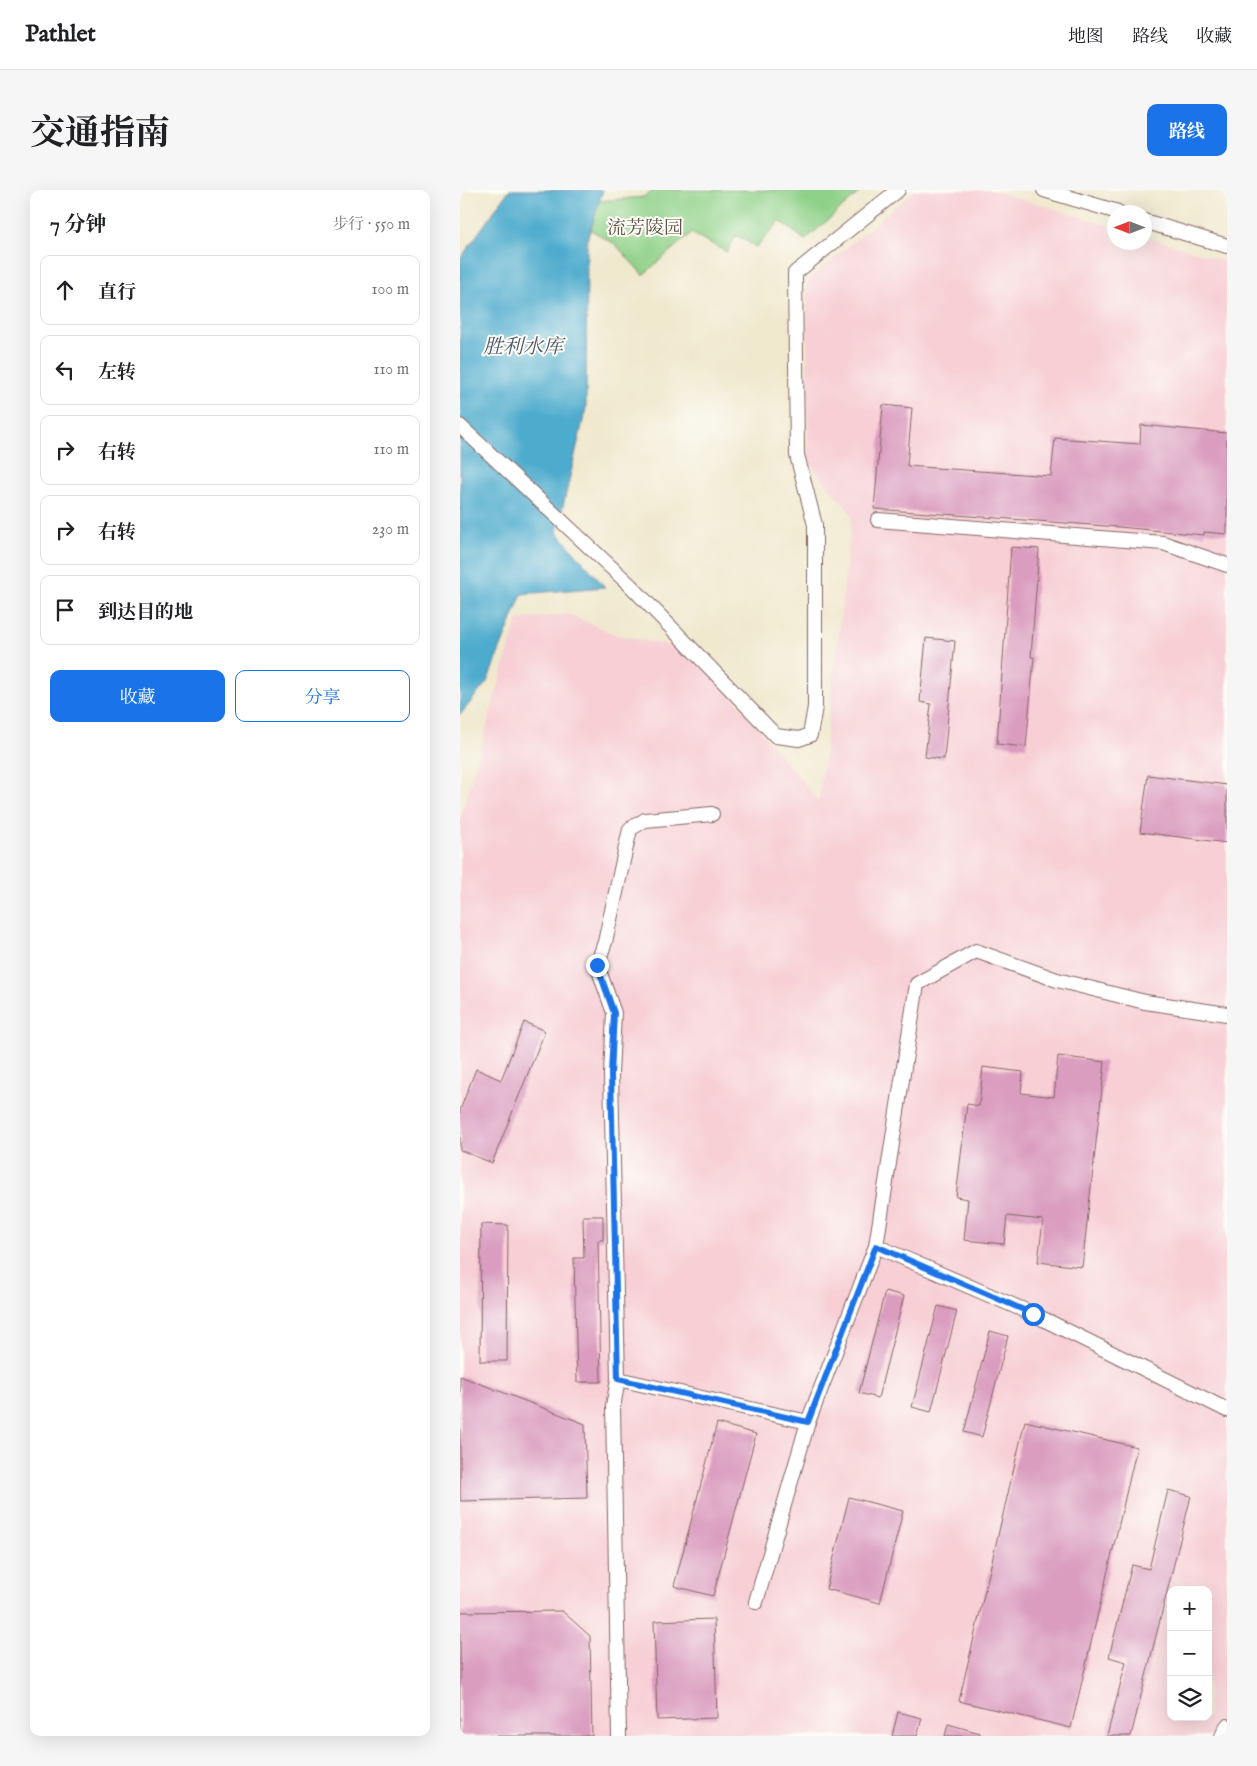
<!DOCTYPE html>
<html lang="zh">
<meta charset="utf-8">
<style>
body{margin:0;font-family:"IM FELL English","Noto Serif SC",serif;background:#f6f6f6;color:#202124}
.controls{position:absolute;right:15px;bottom:15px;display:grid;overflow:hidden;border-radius:10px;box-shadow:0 5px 20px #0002}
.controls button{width:45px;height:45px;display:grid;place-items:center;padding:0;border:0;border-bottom:1px solid #e0e0e0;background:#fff;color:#202124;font:25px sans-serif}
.compass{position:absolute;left:647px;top:15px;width:45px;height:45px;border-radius:50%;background:#fff;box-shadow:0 5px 20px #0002;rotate:270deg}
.stop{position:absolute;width:15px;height:15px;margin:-11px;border:4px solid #1a73e8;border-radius:50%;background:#fff}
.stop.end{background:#1a73e8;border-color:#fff;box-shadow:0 1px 5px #0008}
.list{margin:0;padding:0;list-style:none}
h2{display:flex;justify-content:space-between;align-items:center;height:65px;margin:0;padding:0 20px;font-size:21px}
h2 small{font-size:16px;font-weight:400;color:#757577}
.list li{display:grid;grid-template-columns:32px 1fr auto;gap:15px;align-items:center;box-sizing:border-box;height:70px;margin:0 10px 10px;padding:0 10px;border:1px solid #e0e0e0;border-radius:10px}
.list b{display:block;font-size:19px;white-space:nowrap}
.list em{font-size:16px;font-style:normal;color:#757577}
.actions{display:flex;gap:10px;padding:15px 20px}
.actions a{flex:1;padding:11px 0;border:1px solid #1a73e8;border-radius:10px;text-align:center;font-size:18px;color:#1a73e8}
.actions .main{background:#1a73e8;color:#fff}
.icon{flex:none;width:28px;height:28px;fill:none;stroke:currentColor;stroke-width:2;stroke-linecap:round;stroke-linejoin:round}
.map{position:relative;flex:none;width:767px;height:1546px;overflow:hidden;border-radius:10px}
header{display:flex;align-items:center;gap:30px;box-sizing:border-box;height:70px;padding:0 25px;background:#fff;border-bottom:1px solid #e0e0e0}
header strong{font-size:24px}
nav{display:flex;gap:28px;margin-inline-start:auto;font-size:18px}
.intro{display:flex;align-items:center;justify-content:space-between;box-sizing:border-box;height:120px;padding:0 30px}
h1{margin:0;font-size:35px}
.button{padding:12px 22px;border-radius:10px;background:#1a73e8;color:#fff;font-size:18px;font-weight:700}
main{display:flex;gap:30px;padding:0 30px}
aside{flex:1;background:#fff;border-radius:10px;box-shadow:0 5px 20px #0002}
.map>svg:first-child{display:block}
.built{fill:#f7cfd5;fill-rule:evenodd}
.green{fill:#90d189;stroke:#6d785a}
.water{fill:#4eabcd;stroke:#4c657c}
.building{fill:#da9cbf}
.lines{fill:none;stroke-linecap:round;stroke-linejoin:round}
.minor-casing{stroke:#846564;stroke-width:16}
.minor{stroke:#fff;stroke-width:14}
.route{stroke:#1a73e8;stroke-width:6}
.labels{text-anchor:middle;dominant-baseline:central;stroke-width:4;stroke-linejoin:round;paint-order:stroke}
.park-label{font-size:19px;fill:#5f5447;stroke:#fdfcf7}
.water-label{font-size:20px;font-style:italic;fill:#4c576c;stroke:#fdfcf7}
</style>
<header>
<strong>Pathlet</strong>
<nav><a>地图</a><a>路线</a><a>收藏</a></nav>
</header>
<div class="intro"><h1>交通指南</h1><a class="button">路线</a></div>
<main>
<aside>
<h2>7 分钟<small>步行 · 550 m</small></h2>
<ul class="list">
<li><svg class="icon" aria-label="ahead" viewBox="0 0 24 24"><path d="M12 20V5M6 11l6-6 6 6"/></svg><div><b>直行</b></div><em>100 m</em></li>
<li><svg class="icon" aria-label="left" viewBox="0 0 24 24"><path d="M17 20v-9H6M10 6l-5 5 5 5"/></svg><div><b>左转</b></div><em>110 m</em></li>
<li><svg class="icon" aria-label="right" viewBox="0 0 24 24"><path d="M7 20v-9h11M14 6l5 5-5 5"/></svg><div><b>右转</b></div><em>110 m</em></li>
<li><svg class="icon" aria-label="right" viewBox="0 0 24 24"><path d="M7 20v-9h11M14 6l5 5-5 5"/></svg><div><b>右转</b></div><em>230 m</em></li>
<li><svg class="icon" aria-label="arrive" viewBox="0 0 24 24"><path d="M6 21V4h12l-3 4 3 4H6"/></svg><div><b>到达目的地</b></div></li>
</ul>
<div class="actions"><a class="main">收藏</a><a>分享</a></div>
</aside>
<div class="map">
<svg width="767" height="1546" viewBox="0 0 767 1546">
<rect width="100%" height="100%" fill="#fdfcf7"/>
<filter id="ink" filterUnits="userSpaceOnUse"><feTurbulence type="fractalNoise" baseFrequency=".02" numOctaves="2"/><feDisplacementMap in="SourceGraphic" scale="10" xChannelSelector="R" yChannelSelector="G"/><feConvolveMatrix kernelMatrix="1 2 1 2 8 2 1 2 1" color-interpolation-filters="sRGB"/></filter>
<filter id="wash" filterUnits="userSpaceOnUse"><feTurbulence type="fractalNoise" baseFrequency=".0096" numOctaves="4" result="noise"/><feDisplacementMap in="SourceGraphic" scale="20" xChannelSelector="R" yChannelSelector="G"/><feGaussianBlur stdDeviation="1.12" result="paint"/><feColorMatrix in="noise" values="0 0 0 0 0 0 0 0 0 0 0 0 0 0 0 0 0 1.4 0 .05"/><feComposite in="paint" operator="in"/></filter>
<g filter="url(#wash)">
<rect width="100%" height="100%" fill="#f0e8cd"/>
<path class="built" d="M455,0H532L654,37V52H684L685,46L767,72V1546H0V630L57,430L108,424L157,445L234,460L359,612L392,325L348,271L347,91ZM711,1400H748V1527H711Z"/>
<path class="green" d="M194,0H402L345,50L320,31L296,57L276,45L267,62L231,43L183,85L156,55L131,40L138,11L183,7Z"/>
<path class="water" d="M49,0H143L127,50L126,218L97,342L145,397L62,404L27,492L0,525V69Z"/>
<g id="blocks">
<path class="building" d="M423,215L452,218L447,276L591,286L595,248L680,254L681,235L767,243V344L744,342V345L659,337L414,319Z
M551,357L579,359L571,467H574L566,557L537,554Z
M466,448L495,451L484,569L465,567L471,514L460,512Z
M688,585L767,595V653L680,642Z
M64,832L85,841L32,973L0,960V920L16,879L41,890Z
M598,866L645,872L622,1077L578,1072L583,1030L547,1026L544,1054L504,1050L508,1009L496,1007L507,914L519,916L523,877L563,882L561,903L594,907Z
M123,1026H143V1050H138L141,1192H117L114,1068H124Z
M21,1034L48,1035L47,1171H20Z
M425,1101L444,1106L418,1208L399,1203Z
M478,1116L497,1121L471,1222L452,1217Z
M530,1141L548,1146L522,1247L504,1242Z
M0,1186L125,1234L127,1308L0,1311Z
M565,1231L677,1257L611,1538L499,1511Z
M257,1233L296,1244L253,1406L214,1396Z
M708,1300L731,1306L671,1546H647L666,1472L649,1467L672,1375L689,1379Z
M389,1307L443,1321L420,1413L366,1399Z
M102,1421L130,1446L132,1546H0V1422Z
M254,1429L257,1528L197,1530L194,1431Z
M438,1522L462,1528L457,1546H432Z
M488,1534L520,1543V1546H485Z"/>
</g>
</g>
<g filter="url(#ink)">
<use href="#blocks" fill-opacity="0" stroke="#846564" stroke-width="1"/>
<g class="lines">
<defs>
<path id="minor" d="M584,0L658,22
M684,31L767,56
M0,236L170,395L316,546L339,549L350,545L355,517V335L337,265L335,83L438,0
M418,330L703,353L767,375
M416,1056L457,794L516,761L597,790L685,812L767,824
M158,1189L151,884L154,823L137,775L145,752L170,639L185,630L252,624
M296,1412L348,1232
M159,1546L153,1217L158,1189L348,1232L416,1056L573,1124L767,1220
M762,1546L767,1536"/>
</defs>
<use href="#minor" class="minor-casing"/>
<use href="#minor" class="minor"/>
</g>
</g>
<g class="lines" filter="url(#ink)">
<path class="route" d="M137,775L154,823L151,884L158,1189L348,1232L416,1056L573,1124"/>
</g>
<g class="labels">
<g class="park-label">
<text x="185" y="39">流芳陵园</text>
</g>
<g class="water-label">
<text x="63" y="157">胜利水库</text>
</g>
</g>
</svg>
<div class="controls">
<button>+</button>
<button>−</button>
<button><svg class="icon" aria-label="layers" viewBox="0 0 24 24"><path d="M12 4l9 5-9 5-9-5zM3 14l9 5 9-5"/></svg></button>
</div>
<svg class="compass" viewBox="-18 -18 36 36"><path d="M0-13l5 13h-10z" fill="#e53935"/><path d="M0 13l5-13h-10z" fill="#757577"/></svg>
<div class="stop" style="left:573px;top:1124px"></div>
<div class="stop end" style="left:137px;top:775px"></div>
</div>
</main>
